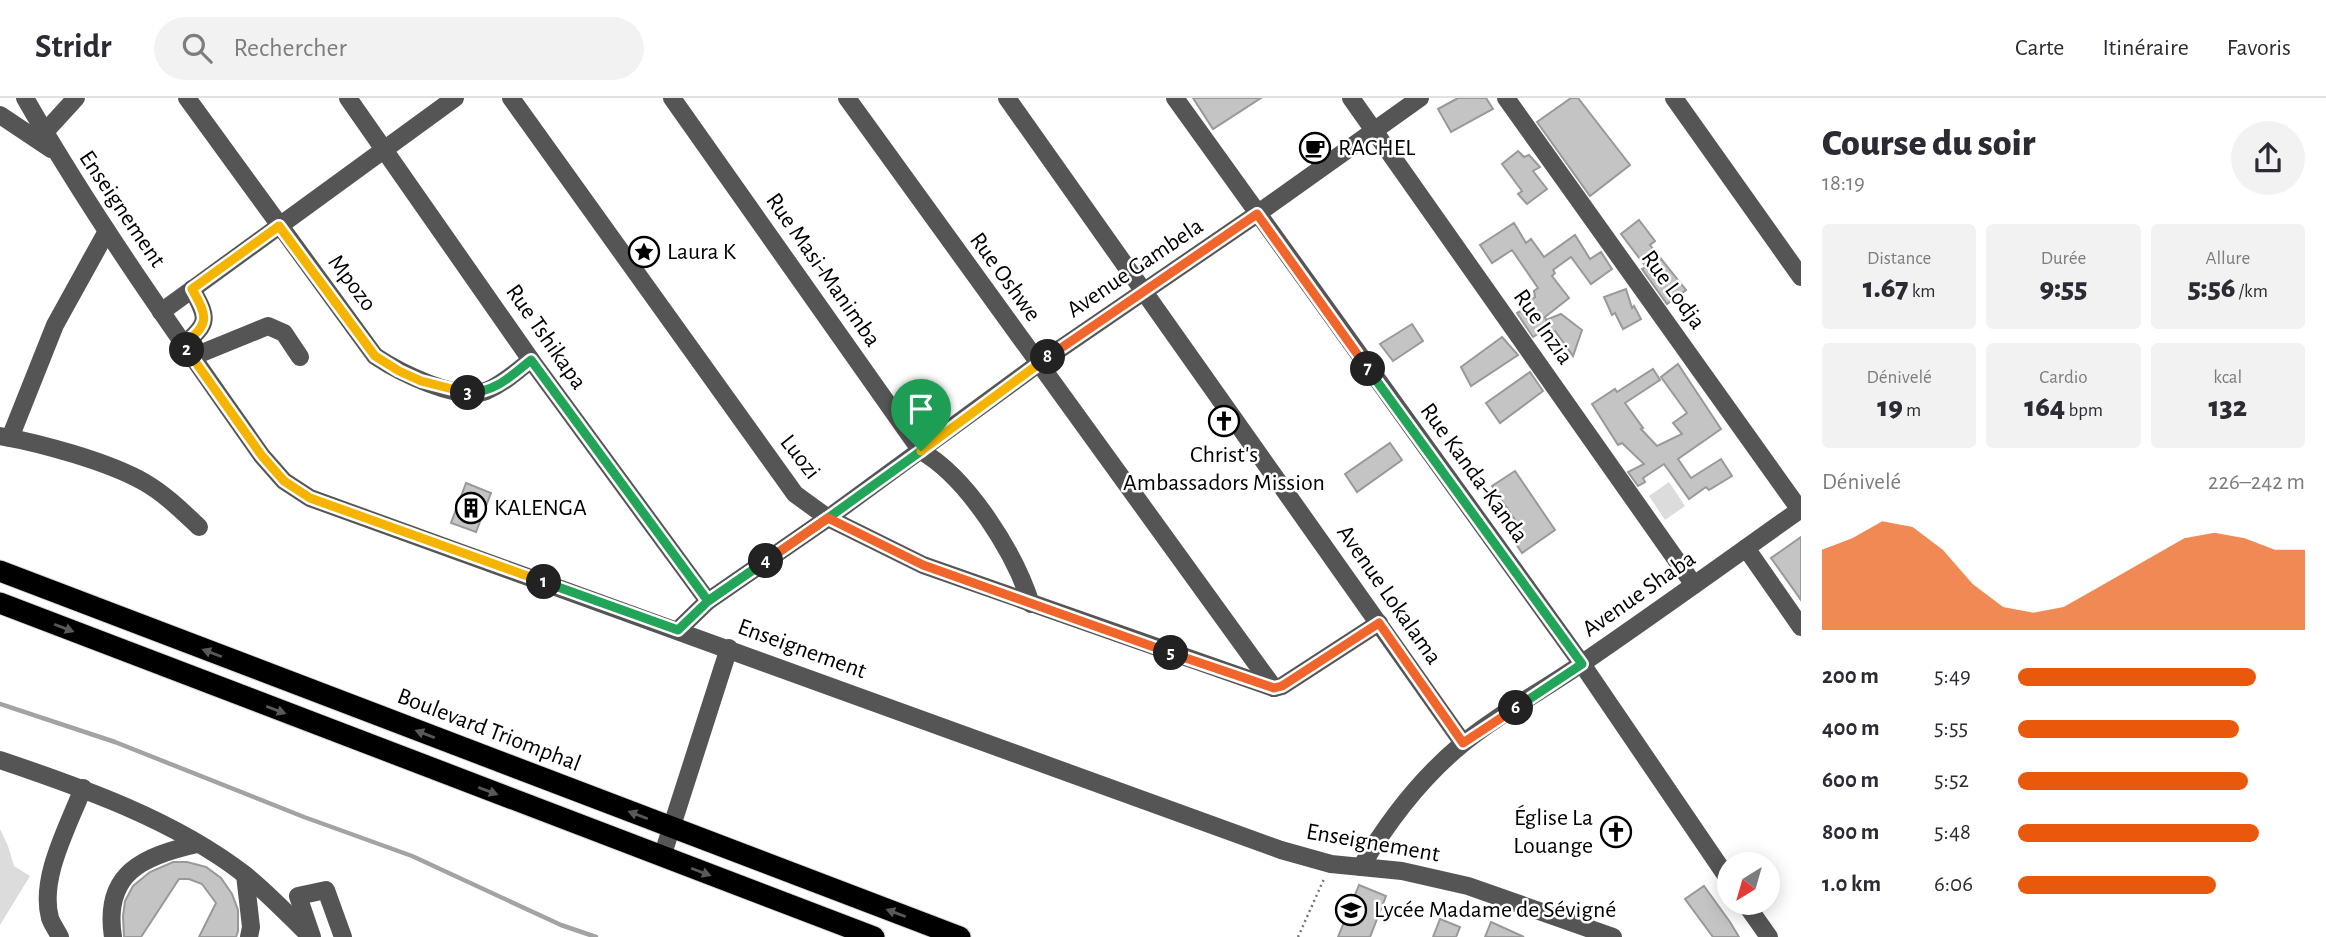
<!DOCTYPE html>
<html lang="fr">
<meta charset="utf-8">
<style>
body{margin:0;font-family:"Alegreya Sans",sans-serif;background:#f2f2f3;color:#2b2b33;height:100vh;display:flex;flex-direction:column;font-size:26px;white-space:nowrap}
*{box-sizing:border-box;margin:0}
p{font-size:23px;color:#7c7c81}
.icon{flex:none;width:38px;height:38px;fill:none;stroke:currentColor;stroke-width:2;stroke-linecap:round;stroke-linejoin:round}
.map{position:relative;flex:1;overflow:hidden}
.drawer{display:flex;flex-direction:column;background:#fff;width:525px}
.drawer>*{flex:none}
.needle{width:46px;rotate:217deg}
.fabs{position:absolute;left:1717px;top:754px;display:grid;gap:14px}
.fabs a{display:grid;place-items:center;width:63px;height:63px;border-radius:50%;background:#fff;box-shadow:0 4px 18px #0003;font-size:35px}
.pin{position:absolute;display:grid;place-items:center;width:60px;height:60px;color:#fff;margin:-72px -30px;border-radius:50% 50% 50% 0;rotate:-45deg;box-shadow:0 0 7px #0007}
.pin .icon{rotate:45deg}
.km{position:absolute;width:35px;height:35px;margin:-18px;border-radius:50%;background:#222;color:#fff;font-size:19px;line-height:35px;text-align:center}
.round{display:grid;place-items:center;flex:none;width:74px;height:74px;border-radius:37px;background:#f2f2f3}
.headline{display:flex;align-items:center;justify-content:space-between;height:119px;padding:0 21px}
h1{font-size:38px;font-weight:800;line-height:52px}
.stats{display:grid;grid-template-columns:repeat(3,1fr);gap:10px;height:119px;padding:7px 21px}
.stats div{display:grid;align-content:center;border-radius:7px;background:#f2f2f3;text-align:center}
.stats b{font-size:30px;font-weight:800}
.stats small{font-size:19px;font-weight:400}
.stats p{font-size:19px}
.chart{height:196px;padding:14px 21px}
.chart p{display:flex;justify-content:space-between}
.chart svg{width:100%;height:126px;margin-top:7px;fill:#ea580c;opacity:.7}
ul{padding:0 21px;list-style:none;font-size:23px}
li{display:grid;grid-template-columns:112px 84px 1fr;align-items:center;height:52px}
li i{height:18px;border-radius:9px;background:#ea580c}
header{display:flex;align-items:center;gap:42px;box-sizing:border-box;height:98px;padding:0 35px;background:#fff;border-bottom:2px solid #e1e1e2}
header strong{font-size:33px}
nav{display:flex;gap:38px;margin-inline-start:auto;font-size:24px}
.search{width:490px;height:63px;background:#f2f2f3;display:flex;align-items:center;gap:18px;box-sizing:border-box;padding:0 24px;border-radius:38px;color:#7c7c81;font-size:26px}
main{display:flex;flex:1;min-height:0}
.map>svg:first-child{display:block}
.green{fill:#dcdcdc}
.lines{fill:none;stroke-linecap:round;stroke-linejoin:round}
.stream{stroke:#a3a3a3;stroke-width:4.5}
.building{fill:#c4c4c4;stroke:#999;stroke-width:2}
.highway-casing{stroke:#dbdbdb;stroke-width:23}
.path{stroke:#777;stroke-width:2.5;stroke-dasharray:2 3.5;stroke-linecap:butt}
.minor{stroke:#555;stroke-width:18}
.highway{stroke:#000;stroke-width:21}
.oneway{fill:#595959}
.split-1-casing{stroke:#fff;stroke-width:14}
.split-2-casing{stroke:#fff;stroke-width:14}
.split-3-casing{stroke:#fff;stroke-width:14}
.split-4-casing{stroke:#fff;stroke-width:14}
.split-5-casing{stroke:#fff;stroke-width:14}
.split-6-casing{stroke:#fff;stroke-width:14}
.split-7-casing{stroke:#fff;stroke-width:14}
.split-8-casing{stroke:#fff;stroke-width:14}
.split-9-casing{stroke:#fff;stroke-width:14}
.split-1{stroke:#22a559;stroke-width:9}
.split-2{stroke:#f5b400;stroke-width:9}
.split-3{stroke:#f5b400;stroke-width:9}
.split-4{stroke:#22a559;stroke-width:9}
.split-5{stroke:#f0652b;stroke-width:9}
.split-6{stroke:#f0652b;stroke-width:9}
.split-7{stroke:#22a559;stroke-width:9}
.split-8{stroke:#f0652b;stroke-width:9}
.split-9{stroke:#f5b400;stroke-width:9}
.labels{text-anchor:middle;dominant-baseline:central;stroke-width:5;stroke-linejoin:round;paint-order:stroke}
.poi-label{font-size:24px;fill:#000;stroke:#fff;text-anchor:start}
.street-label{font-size:24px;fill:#000;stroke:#fff}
</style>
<header>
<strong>Stridr</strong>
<div class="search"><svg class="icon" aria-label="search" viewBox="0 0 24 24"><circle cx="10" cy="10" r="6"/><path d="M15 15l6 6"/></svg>Rechercher</div>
<nav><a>Carte</a><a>Itinéraire</a><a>Favoris</a></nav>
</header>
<main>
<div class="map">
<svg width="1801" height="839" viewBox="0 0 1801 839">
<rect width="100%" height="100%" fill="#fff"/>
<g class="green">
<polygon points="1669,384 1685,408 1665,422 1649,398"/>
<polygon points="0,731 8,748 14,768 30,778 0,827"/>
</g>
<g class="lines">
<polyline class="stream" points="0,606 115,644 304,719 412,758 561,827 596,839"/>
</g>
<g class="building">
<polygon points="1193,0 1261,0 1213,31"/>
<polygon points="1458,0 1486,0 1493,11 1451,34 1438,11"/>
<polygon points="1571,0 1578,0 1630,67 1590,98 1537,24"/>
<polygon points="1518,53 1524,59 1529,57 1540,69 1533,73 1547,91 1527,106 1518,96 1522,93 1502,66"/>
<polygon points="1639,122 1655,143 1650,147 1686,192 1667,206 1642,171 1646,169 1621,136"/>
<polygon points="1514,125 1526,145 1531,141 1544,159 1575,137 1590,161 1601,154 1612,171 1591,186 1571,159 1553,172 1555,175 1552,178 1569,200 1545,219 1546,222 1561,216 1582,232 1573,258 1555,233 1543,240 1543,233 1533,239 1517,215 1523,212 1525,205 1535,199 1534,193 1538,190 1512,152 1492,165 1480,147"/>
<polygon points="1626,191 1632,210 1634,208 1641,221 1623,231 1615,215 1612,217 1604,199"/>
<polygon points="1412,226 1423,243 1393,263 1380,246"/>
<polygon points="1502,239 1518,257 1471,288 1461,269"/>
<polygon points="1678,266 1721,331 1678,361 1691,380 1721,361 1732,378 1709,392 1706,389 1689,401 1664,366 1643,380 1645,384 1638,388 1628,374 1644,366 1622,345 1618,347 1592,306 1615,291 1617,294 1653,271 1660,282 1625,305 1643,330 1641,331 1657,348 1682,336 1673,325 1687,315 1661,279"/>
<polygon points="1530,274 1543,293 1500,325 1486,305"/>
<polygon points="1390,345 1402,362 1357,394 1345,376"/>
<polygon points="1515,373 1555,432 1522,455 1505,429 1515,422 1492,388"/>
<polygon points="466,385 491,395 476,434 451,425"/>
<polygon points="1801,439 1801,502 1771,460"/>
<polygon points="173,764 187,764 206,769 221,780 232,796 238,812 238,833 236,839 199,839 216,805 202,786 189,781 179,781 141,839 124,839 123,818 125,803 133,788 150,774"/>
<polygon points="1359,787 1386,798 1370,839 1338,839"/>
<polygon points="1704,788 1730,824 1739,839 1713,839 1685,801"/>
<polygon points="1440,821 1460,829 1456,839 1433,839"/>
<polygon points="1491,824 1524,839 1485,839"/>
</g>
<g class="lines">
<g class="highway-casing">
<g id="highway">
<polyline points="0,473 960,839"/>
<polyline points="0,505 874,839"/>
</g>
</g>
<polyline class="path" points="1298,839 1324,781"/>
<g class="minor">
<path d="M25,0c71,124 155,241 237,358l22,25 26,17 971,352 50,14 71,7 66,15 145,51"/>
<path d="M187,0l188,258c24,16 83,46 111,35 17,-7 31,-20 45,-31"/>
<polyline points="348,0 531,262 708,503"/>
<polyline points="511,0 795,396 828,420 923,467 1274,590"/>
<path d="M672,0l249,353c47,27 94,102 110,153"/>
<polyline points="847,0 1274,590"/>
<polyline points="1007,0 1463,645"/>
<polyline points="1175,0 1582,566 1729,782"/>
<polyline points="1351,0 1694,487"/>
<polyline points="1506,0 1800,412"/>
<polyline points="1674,0 1801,179"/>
<polyline points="0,17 51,51"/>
<polyline points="44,35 76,0"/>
<polyline points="161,214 455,0"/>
<path d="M183,247c27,-22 25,-27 9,-56"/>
<polyline points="192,259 268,228 284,235 300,259"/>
<path d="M0,338c41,7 109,26 144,46 21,12 38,29 55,45"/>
<polyline points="10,340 55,227 107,133"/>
<polyline points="1746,450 1801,529"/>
<polyline points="678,532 708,503 828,420 1038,266 1257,116 1420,0"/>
<polyline points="1274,590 1282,588 1379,525"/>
<path d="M0,662c83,28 174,60 244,114 24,19 45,42 67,63"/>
<polyline points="662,759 729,550"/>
<path d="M1361,769c27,-46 58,-87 100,-122 37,-31 83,-55 123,-83 73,-50 145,-102 217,-153"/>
<polyline points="245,777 251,829 249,839"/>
<polyline points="1745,805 1769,839"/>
<path d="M60,839c-3,-6 -8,-13 -10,-19 -11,-40 19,-93 33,-130"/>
<path d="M113,839c-10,-64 30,-81 84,-93"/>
<polyline points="312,839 298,798 326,792 343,839"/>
</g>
<use href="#highway" class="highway"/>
</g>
<defs><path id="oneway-solid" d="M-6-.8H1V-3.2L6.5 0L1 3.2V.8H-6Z" transform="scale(1.75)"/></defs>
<g class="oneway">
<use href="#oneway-solid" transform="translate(64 530) rotate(21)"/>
<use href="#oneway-solid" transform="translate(212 555) rotate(-159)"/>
<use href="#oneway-solid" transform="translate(276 612) rotate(21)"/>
<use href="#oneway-solid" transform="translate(425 636) rotate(-159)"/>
<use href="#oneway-solid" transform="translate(488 693) rotate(21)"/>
<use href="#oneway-solid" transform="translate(638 717) rotate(-159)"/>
<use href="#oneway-solid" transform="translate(701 774) rotate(21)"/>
<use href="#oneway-solid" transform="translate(896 815) rotate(-159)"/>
</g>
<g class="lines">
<g class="split-1-casing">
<polyline id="split-1" points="544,484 678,532 708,503 828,420 921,353"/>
</g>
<g class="split-2-casing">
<polyline id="split-2" points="187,252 262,358 284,383 310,400 544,484"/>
</g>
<g class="split-3-casing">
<path id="split-3" d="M187,252l-4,-5c27,-22 25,-27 9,-56l87,-63 96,130 24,15 22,10 47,12"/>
</g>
<g class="split-4-casing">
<path id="split-4" d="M468,295c27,-1 42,-16 63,-33l177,241 58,-40"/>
</g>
<g class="split-5-casing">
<polyline id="split-5" points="766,463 828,420 923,467 1171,555"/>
</g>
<g class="split-6-casing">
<polyline id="split-6" points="1171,555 1274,590 1282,588 1379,525 1463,645 1516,610"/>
</g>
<g class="split-7-casing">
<polyline id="split-7" points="1368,271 1582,566 1516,610"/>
</g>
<g class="split-8-casing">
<polyline id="split-8" points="1048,259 1257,116 1368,271"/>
</g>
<g class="split-9-casing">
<polyline id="split-9" points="921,353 1048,259"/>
</g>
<use href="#split-1" class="split-1"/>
<use href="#split-2" class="split-2"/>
<use href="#split-3" class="split-3"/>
<use href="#split-4" class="split-4"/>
<use href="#split-5" class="split-5"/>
<use href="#split-6" class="split-6"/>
<use href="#split-7" class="split-7"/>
<use href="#split-8" class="split-8"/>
<use href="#split-9" class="split-9"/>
</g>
<defs>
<g id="cafe-ring" transform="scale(1.575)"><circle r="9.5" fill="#fff" stroke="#000" stroke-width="1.5"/><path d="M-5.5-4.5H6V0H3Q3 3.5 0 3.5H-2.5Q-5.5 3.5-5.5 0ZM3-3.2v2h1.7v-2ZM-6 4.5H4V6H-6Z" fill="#000"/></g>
<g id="sight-ring" transform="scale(1.575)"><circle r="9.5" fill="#fff" stroke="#000" stroke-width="1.5"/><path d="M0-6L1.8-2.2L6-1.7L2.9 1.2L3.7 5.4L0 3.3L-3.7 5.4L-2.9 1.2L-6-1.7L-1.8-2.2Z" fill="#000"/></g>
<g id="church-ring" transform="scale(1.575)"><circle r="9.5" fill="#fff" stroke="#000" stroke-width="1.5"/><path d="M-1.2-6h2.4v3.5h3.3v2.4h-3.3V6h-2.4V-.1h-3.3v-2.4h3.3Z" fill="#000"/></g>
<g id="building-ring" transform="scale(1.575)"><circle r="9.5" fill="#fff" stroke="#000" stroke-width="1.5"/><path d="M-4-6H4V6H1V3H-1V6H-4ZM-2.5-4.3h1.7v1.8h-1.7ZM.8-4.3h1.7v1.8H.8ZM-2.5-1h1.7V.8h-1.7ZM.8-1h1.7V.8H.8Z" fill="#000"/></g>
<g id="school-ring" transform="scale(1.575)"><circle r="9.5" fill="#fff" stroke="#000" stroke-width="1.5"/><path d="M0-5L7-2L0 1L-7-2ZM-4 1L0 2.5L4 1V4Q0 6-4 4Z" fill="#000"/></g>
</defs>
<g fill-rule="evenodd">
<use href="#cafe-ring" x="1315" y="50"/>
<use href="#sight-ring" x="644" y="154"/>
<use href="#church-ring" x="1224" y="323"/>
<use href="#building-ring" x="471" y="410"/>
<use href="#church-ring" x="1616" y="734"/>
<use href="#school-ring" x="1351" y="812"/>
</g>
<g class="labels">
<g class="poi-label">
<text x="1338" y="50">RACHEL</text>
<text x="667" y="154">Laura K</text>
<text x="1224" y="357" text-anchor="middle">Christ's<tspan x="1224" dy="28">Ambassadors Mission</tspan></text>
<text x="494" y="410">KALENGA</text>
<text x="1593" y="720" text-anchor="end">Église La<tspan x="1593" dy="28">Louange</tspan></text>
<text x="1374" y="812">Lycée Madame de Sévigné</text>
</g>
<g class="street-label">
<text transform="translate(122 111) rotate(56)">Enseignement</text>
<text transform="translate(1135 170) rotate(-34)">Avenue Gambela</text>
<text transform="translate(823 172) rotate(55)">Rue Masi-Manimba</text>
<text transform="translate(1005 179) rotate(54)">Rue Oshwe</text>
<text transform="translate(352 185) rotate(53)">Mpozo</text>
<text transform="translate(1673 192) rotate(54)">Rue Lodja</text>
<text transform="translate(1543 229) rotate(55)">Rue Inzia</text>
<text transform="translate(546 239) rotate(55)">Rue Tshikapa</text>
<text transform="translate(800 359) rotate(52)">Luozi</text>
<text transform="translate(1474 375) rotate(54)">Rue Kanda-Kanda</text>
<text transform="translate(1639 496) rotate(-35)">Avenue Shaba</text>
<text transform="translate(1389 497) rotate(55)">Avenue Lokalama</text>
<text transform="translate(802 551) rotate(20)">Enseignement</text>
<text transform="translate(489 632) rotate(21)">Boulevard Triomphal</text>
<text transform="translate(1373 745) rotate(10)">Enseignement</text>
</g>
</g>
</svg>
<div class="fabs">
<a><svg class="needle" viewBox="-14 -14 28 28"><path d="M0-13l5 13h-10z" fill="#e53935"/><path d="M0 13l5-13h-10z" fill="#7c7c81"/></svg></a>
</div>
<div class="pin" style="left:921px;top:353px;background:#1e9e55"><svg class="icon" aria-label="arrive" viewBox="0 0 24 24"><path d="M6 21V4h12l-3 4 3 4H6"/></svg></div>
<b class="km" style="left:544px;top:484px">1</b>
<b class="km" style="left:187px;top:252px">2</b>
<b class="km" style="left:468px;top:295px">3</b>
<b class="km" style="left:766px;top:463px">4</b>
<b class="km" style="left:1171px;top:555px">5</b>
<b class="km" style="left:1516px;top:610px">6</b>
<b class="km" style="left:1368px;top:271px">7</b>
<b class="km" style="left:1048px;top:259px">8</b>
</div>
<section class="drawer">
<div class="headline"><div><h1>Course du soir</h1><p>18:19</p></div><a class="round"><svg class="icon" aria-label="share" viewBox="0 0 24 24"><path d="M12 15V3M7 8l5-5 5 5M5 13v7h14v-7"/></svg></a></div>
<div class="stats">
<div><p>Distance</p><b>1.67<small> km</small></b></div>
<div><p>Durée</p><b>9:55</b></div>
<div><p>Allure</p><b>5:56<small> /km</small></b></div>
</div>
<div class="stats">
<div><p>Dénivelé</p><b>19<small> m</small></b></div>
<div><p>Cardio</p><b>164<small> bpm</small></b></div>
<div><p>kcal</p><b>132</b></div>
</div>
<div class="chart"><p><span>Dénivelé</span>226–242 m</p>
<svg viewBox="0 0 160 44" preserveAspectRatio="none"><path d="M0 44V16L10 12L20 6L30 8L40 16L50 28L60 36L70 38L80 36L90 30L100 24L110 18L120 12L130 10L140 12L150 16L160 16V44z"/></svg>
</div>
<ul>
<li><b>200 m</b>5:49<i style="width:83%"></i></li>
<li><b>400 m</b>5:55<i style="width:77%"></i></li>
<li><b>600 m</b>5:52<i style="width:80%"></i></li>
<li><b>800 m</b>5:48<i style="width:84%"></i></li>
<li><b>1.0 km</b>6:06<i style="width:69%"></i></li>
</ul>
</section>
</main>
